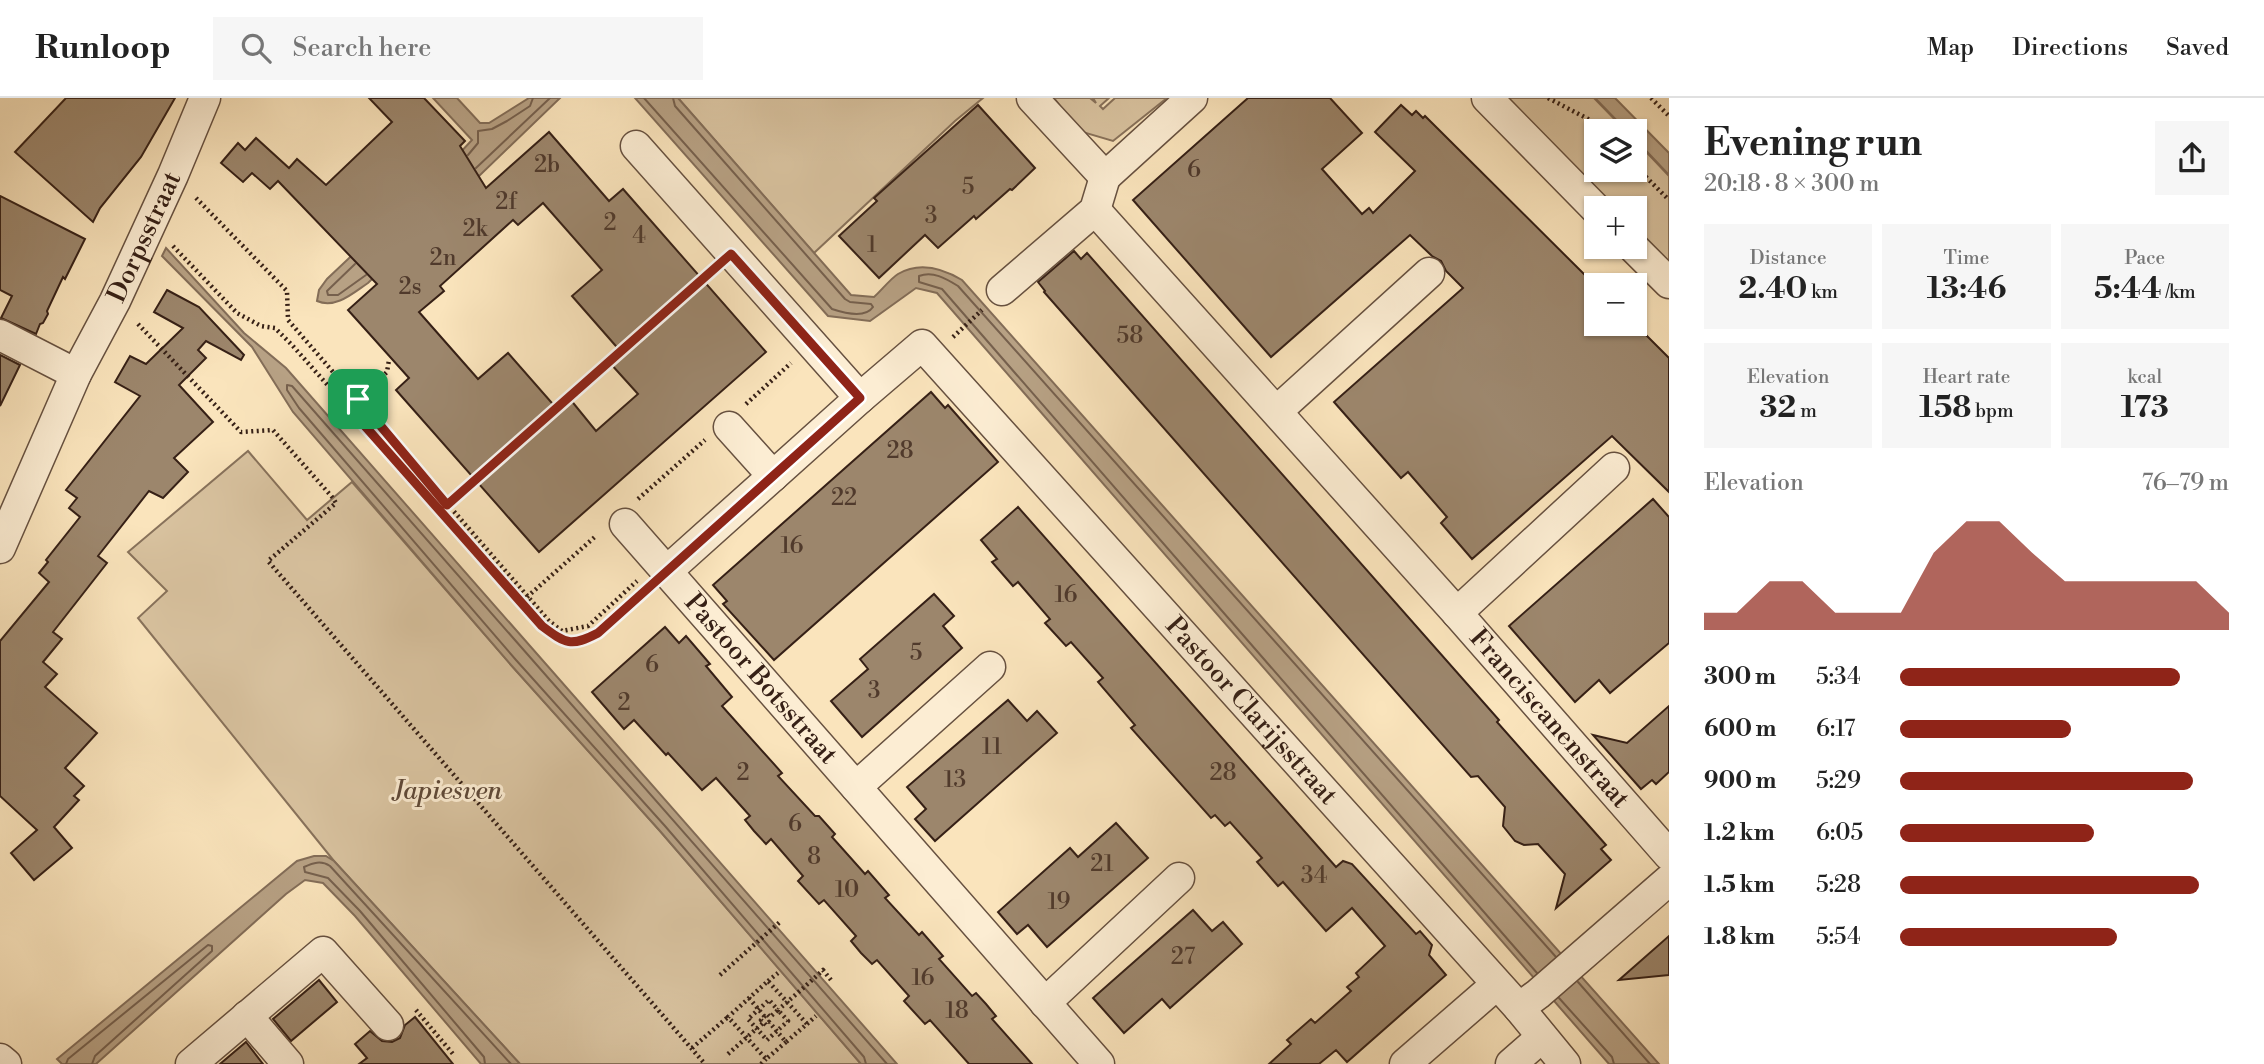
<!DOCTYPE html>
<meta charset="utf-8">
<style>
body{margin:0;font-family:"Libre Bodoni",serif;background:#f6f6f6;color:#222;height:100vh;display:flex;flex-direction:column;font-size:26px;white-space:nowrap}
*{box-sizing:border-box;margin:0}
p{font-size:23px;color:#767676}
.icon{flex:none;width:38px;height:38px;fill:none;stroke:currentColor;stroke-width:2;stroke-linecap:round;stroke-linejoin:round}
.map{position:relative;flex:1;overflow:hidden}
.side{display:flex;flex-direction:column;background:#fff;width:595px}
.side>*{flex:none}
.buttons{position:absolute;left:1584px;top:21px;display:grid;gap:14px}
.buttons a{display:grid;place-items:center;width:63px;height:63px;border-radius:0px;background:#fff;box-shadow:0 2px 5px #0004;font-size:35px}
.pin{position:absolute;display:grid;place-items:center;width:60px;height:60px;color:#fff;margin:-30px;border-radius:14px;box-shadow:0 4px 10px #0006}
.round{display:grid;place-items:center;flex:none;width:74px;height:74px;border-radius:0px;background:#f6f6f6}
.summary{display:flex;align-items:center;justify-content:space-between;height:119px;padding:0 35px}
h1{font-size:38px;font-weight:700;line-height:52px}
.stats{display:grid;grid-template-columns:repeat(3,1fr);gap:10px;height:119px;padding:7px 35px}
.stats div{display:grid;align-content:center;border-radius:0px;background:#f6f6f6;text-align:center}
.stats b{font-size:30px;font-weight:700}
.stats small{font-size:19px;font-weight:400}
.stats p{font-size:19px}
.chart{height:196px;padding:14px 35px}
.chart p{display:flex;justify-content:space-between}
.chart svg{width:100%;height:126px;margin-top:7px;fill:#8f2418;opacity:.7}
ul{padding:0 35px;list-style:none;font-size:23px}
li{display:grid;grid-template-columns:112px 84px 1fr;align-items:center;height:52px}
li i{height:18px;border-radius:9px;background:#8f2418}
header{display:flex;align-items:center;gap:42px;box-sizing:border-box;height:98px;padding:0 35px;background:#fff;border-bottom:2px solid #e0e0e0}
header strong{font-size:33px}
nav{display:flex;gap:38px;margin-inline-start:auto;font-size:24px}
.search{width:490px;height:63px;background:#f6f6f6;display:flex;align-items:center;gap:18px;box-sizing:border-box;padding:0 24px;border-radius:0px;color:#767676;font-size:26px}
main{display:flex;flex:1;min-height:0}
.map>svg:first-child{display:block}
.green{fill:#d9c3a0;stroke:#88725b;stroke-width:2}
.water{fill:#b7a184;stroke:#836d58;stroke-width:2}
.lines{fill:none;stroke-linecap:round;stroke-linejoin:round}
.shore{stroke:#76604d;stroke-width:2}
.building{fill:#9c866c;stroke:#362016;stroke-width:2;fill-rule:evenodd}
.minor-casing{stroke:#675140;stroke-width:33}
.path{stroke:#362016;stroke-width:4.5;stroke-dasharray:2 3.5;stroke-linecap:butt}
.minor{stroke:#fcedd3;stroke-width:30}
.route-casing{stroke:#fff;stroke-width:14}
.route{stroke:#8f2418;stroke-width:9}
.labels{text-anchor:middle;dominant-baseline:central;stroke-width:6;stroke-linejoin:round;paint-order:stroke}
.number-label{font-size:23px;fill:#503a2c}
.street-label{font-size:26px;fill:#362016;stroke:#fcedd3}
.park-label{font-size:26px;font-style:italic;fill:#5f4938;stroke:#fcedd3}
</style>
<header>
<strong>Runloop</strong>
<div class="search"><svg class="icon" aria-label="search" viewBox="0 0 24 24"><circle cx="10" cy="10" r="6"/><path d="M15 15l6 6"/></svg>Search here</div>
<nav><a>Map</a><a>Directions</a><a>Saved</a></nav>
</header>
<main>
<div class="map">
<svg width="1669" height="966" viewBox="0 0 1669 966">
<rect width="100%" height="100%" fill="#fae4bc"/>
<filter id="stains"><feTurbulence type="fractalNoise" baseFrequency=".00286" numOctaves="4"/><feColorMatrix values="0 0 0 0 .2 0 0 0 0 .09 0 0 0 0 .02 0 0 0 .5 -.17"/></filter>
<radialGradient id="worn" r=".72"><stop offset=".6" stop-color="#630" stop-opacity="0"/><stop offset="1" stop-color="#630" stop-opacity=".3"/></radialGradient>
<g class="green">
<polygon points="678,0 983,0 955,23 814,155"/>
<polygon points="1054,0 1090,0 1096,5 1093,0 1109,0 1100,8 1103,11 1115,0 1167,0 1113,43 1079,33"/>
<polygon points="1502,0 1594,0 1626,33 1596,33 1596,72 1634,72 1635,42 1669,78 1669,166 1635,132 1634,110 1613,110"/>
<polygon points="248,353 307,422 352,384 511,567 660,733 861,966 520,966 334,763 138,520 167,493 128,454"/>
</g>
<g class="water">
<path d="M433,0h24l23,25h9l40,-25h31l-192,185c-15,10 -32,26 -51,18l2,-11 8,-11 130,-123 15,-16z"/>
<path d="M635,0h43l173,197 23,2c7,-6 16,-18 24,-23 22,-13 44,-6 64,6l697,784h-50l-672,-771 -21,-5 -46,33 -42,-5z"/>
<polygon points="1595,0 1615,0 1669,55 1669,77 1635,41 1634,33 1627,33"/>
<polygon points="166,150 244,235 286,270 897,966 861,966 660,733 511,567 293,314 252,249 162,158"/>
<polygon points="314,758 326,758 334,763 520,966 481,966 355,818 323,785 305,782 286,796 96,966 62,966 57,961 297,763"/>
</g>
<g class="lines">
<g class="shore">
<path d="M644,0l188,211c12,4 33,10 41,-2l-2,-3 -21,-2 -5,-3 -170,-193 -2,-8"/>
<polyline points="468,57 478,45 478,33 492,31 507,23 530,8 533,0"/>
<polyline points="476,70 550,0"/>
<polyline points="355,166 327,193 328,197 338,197 366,177"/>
<path d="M1537,875l-595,-684 -23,-7v-6c14,-5 26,2 39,10l598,671"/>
<polyline points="1578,884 1650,966"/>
<polyline points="1559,900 1612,959 1614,966"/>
<polyline points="66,966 68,961 208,847 212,848 212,853 95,958 92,966"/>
<path d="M485,966l-1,-7 -124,-146 -32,-33 -23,-6 -1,-5c9,-4 17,-7 26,-1l181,198"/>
<polyline points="866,966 864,959 665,728 516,562 299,310 287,292 287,287 292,288 887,966"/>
</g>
</g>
<g class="building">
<polygon points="66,0 175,0 141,59 100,110 93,124 15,54"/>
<path d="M369,0h55l41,43 -5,5 26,42 63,-56 60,69 14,-12 143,163 -227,200 -143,-162 13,-12 -61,-68 29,-26 -99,-103 -8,8 -18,-16 -9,9 -22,-19 17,-20 7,7 11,-12 33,30 8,-9 29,26 66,-63zM543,105l59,67 -30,26 50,57 -12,10 28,31 -42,37 -26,-32 -12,11 -50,-57 -30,26 -59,-67 25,-21 -4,-5 73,-66 5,5z"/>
<polygon points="1248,0 1330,0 1362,35 1322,71 1362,116 1369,110 1373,115 1415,73 1375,34 1401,7 1412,17 1416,13 1423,20 1425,18 1596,188 1596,226 1634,225 1669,260 1669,394 1612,338 1472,461 1441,425 1447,419 1408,374 1401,380 1334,304 1463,190 1446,173 1441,163 1432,158 1410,137 1271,259 1133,102"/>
<polygon points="978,7 1035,70 1012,92 1010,91 976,121 974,118 938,150 925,137 879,180 839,138 877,103 874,100"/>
<polygon points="0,98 85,141 65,181 63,179 47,213 48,216 43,225 40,226 36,236 1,220 12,198 0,192"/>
<polygon points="1074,153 1081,161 1087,155 1499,622 1497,624 1606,747 1601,751 1611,762 1556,810 1565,776 1538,746 1524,747 1515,743 1503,728 1505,709 1478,678 1471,679 1044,194 1045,193 1038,184"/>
<polygon points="167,192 199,209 244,257 241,262 206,243 198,252 206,260 179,287 213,324 174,360 188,374 163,400 149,393 98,458 107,465 53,534 62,541 43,564 57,576 45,589 97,635 65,670 84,688 74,698 79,702 54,729 72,750 34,782 11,755 37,732 0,698 0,543 49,484 39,475 48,464 46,462 80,419 69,410 77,400 66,392 140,298 115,284 130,258 146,266 183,230 154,214"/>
<polygon points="0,257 20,267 0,308"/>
<polygon points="931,294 945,310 948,307 998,364 774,562 723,506 727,503 713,487"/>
<polygon points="1653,401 1669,419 1669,545 1610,595 1599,582 1575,604 1509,528"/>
<polygon points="1018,409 1336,769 1343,763 1352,766 1416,836 1420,833 1432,847 1429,857 1446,877 1347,964 1336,952 1319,966 1269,966 1291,946 1287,942 1311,921 1315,925 1351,893 1347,889 1359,879 1356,875 1385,848 1352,810 1326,833 1283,784 1278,788 1257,764 1262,760 1230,724 1225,728 1215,717 1211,720 1131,630 1135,627 1098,584 1103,580 1071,544 1066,548 1045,525 1050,521 1018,484 1013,488 992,464 997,461 981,442"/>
<polygon points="934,496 954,518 943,528 962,550 862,639 831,603 868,571 860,561"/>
<polygon points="665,529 679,545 686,538 710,566 706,568 732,599 722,608 782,675 778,678 815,718 819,718 835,736 832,739 865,776 868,773 889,797 885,800 919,837 922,834 943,858 939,861 972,898 976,895 986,906 996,918 992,921 1032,966 969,966 930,922 925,926 904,903 909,898 877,862 872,866 861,855 851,843 856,838 824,802 819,806 798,783 803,778 771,741 766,746 754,733 745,722 750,718 716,680 702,692 668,655 666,657 634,622 624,631 592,594"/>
<polygon points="1008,602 1027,623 1037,613 1057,635 935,743 915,721 926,711 907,689"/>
<polygon points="1669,608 1669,674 1656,686 1652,682 1641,691 1593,637 1627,645"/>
<polygon points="1116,725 1148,760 1047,849 1028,827 1017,836 998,814 1070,750 1078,759"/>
<polygon points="1193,812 1212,833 1223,824 1242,846 1170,910 1162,901 1124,935 1093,900"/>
<polygon points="1669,838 1669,877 1619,882"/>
<polygon points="319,882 337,904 291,943 273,921"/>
<polygon points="415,919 453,966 359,966 367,960 355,946 370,933 382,943 392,944 400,940 405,927"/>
<polygon points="246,944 263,966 220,966"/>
</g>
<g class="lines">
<g class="minor-casing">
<g id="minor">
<polyline points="1032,0 1105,79"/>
<polyline points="1487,0 1596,111"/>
<polyline points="636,48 860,300"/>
<polyline points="1105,79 1192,0"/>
<path id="s1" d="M1095,112l362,403 212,242"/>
<polyline points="1633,149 1669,185"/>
<polyline points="1002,192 1095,112 1105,79"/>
<polyline points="0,237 76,276"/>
<polyline points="1277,313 1429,175"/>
<polyline points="729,329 773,378"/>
<path id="s2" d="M625,426l474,540"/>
<path id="s3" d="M0,450l76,-174 39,-73 58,-126 32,-77"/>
<path id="s4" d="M667,473l193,-173 62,-53 597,663 46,56"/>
<polyline points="1457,515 1614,370"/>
<polyline points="856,689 990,569"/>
<polyline points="1045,905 1179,780"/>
<polyline points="1519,910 1538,896 1669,782"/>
<polyline points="247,918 288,966"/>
<polyline points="0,961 6,966"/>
<polyline points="191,966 323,854 388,927"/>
<polyline points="1405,966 1496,887"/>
<polyline points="1511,966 1542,939"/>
</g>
</g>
<g class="path">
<polyline points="1548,0 1590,22 1601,33"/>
<polyline points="1651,0 1669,18"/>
<polyline points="1634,67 1669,102"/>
<polyline points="196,100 287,193 288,222 549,523 562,533 588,528 637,483"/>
<path d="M173,148l64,67 24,13 14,2 17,17 250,281c6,4 12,10 18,13 29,15 65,-30 85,-48"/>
<polyline points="138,226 241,334 273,332 333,400 336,405 268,463 705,966"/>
<polyline points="953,239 982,212"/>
<polyline points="746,306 791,265"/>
<polyline points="349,310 387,274 389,262"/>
<polyline points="638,401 705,342"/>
<polyline points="441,413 710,175"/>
<polyline points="527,499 597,437"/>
<polyline points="720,877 781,823"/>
<polyline points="768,883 778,875"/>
<polyline points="749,900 765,919"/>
<polyline points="416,912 453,956"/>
<polyline points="807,926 816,918"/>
<path d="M786,944l-20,17 -38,-42 40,-36 39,43 -21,18 -17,-20 -3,3 -5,-5 6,-6 3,3 8,-7 10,11 -21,19 -19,-21 21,-19 9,10c15,-13 30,-26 45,-40l8,10"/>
<polyline points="692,950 728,919"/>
<polyline points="728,956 763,925"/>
<polyline points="761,966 766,961"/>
</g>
<use href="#minor" class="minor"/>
</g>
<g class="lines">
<g class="route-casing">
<path id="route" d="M731,156l129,144 -262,235c-27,14 -32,11 -56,-7l-193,-218 9,-9 89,106z"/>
</g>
<use href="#route" class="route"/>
</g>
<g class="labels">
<g class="number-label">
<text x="547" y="67">2b</text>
<text x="1194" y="72">6</text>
<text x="968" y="89">5</text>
<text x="506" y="104">2f</text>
<text x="931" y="118">3</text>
<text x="610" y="125">2</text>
<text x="475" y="131">2k</text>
<text x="639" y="138">4</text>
<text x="872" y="147">1</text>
<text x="443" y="160">2n</text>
<text x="410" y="189">2s</text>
<text x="1130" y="238">58</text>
<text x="900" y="353">28</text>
<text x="844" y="400">22</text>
<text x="792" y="448">16</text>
<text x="1066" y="497">16</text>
<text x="916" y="555">5</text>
<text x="652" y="567">6</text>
<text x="874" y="593">3</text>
<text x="624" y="605">2</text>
<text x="992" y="649">11</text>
<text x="743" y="675">2</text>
<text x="1223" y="675">28</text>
<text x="955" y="682">13</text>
<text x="795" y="726">6</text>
<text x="814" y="759">8</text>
<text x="1102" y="766">21</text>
<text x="1314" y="778">34</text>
<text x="847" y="792">10</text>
<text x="1059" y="804">19</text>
<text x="1183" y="859">27</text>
<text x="923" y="880">16</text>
<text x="957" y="913">18</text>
</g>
<g class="street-label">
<text stroke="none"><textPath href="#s3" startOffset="343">Dorpsstraat</textPath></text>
<text stroke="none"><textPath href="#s2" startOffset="206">Pastoor Botsstraat</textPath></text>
<text stroke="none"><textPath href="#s4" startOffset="833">Pastoor Clarijsstraat</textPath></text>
<text stroke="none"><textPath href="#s1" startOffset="682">Franciscanenstraat</textPath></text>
</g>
<g class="park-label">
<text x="448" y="693">Japiesven</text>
</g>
</g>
<rect width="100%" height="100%" filter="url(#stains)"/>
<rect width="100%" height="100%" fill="url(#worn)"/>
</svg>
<div class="buttons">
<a><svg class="icon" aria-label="layers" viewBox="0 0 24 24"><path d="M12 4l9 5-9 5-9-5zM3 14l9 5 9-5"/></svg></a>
<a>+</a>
<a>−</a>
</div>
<div class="pin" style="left:358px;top:301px;background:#1e9e55"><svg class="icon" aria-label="arrive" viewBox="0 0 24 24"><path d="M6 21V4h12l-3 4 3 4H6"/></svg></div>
</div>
<section class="side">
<div class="summary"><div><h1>Evening run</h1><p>20:18 · 8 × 300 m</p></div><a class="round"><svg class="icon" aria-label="share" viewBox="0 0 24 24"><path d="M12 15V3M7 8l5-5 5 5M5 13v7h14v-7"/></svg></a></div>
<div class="stats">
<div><p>Distance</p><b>2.40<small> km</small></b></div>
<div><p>Time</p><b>13:46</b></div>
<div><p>Pace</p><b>5:44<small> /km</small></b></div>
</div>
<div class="stats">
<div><p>Elevation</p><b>32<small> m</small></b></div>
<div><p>Heart rate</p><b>158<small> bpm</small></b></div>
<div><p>kcal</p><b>173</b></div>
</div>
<div class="chart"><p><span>Elevation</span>76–79 m</p>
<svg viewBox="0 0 160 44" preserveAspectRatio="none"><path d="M0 44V38L10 38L20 27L30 27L40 38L50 38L60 38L70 17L80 6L90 6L100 17L110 27L120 27L130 27L140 27L150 27L160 38V44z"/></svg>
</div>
<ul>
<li><b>300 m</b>5:34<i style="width:85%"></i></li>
<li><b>600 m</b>6:17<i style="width:52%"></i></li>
<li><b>900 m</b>5:29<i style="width:89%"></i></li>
<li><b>1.2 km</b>6:05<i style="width:59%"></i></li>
<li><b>1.5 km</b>5:28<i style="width:91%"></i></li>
<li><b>1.8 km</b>5:54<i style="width:66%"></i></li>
</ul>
</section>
</main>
